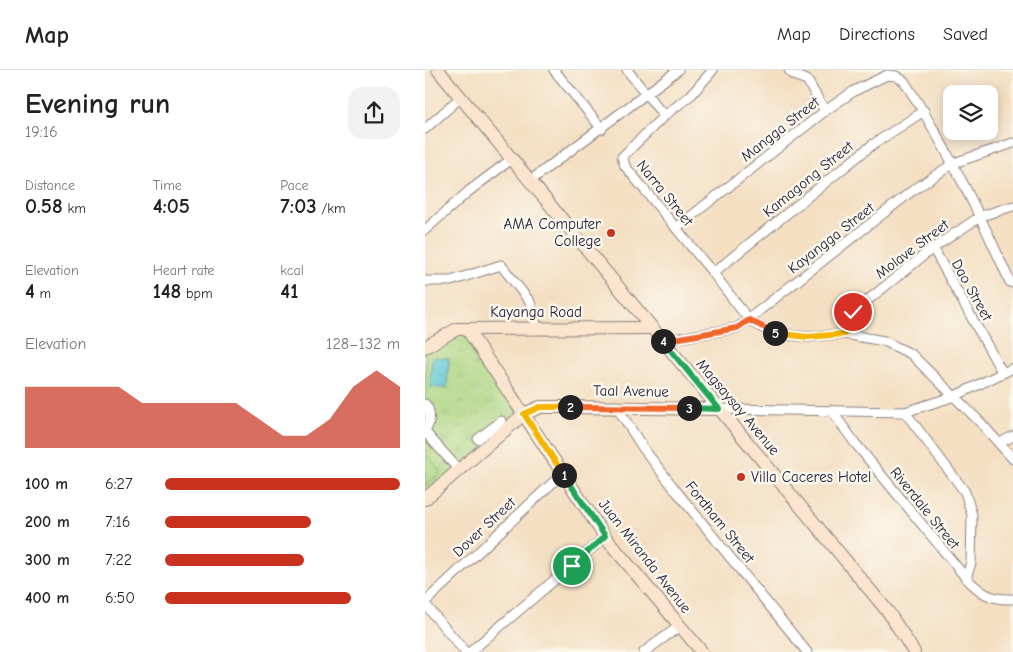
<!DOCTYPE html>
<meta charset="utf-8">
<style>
body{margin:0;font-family:"Comic Neue",sans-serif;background:#f2f2f2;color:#222;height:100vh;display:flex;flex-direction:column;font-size:19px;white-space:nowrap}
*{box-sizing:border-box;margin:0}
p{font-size:16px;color:#767676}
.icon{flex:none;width:28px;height:28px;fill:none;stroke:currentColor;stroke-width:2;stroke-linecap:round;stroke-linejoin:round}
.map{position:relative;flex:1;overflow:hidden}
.sheet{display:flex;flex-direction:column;background:#fff;width:425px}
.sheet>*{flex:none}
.controls{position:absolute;left:518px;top:15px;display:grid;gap:10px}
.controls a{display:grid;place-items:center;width:55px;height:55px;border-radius:10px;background:#fff;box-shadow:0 2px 12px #0003;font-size:25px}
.pin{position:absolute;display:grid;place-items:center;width:42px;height:42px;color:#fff;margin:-21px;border:2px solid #fff;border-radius:50%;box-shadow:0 1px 5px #0007}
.km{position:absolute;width:25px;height:25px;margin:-12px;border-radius:50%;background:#222;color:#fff;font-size:14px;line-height:25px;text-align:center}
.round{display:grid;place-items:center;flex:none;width:52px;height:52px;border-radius:15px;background:#f2f2f2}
.headline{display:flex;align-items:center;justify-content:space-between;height:85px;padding:0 25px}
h1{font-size:28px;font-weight:600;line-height:38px}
.metrics{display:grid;grid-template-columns:repeat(3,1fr);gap:8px;height:85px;padding:5px 25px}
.metrics div{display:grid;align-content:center}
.metrics b{font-size:21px;font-weight:600}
.metrics small{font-size:14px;font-weight:400}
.metrics p{font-size:14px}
.chart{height:140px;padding:10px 25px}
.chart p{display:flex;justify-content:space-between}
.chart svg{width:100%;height:90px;margin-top:5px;fill:#c8321e;opacity:.7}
ul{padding:0 25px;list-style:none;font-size:16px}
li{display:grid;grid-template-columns:80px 60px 1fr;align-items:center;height:38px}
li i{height:12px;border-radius:6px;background:#c8321e}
header{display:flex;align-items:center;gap:30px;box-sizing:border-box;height:70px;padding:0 25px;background:#fff;border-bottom:1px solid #e0e0e0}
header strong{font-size:24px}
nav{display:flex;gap:28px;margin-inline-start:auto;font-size:18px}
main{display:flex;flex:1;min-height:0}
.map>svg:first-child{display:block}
.park{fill:url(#park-tufts);stroke:#667b5d}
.pitch{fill:#aad47f;stroke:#667b5d}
.water{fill:#5bc7d3;stroke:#3e7487}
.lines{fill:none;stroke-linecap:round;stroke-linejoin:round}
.street-casing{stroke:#8b807e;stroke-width:11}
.secondary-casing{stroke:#8b807e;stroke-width:14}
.street{stroke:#fff;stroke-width:9}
.secondary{stroke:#fce5cf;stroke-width:12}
.split-1-casing{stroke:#fff;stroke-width:10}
.split-2-casing{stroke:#fff;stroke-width:10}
.split-3-casing{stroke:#fff;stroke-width:10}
.split-4-casing{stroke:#fff;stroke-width:10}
.split-5-casing{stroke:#fff;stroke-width:10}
.split-6-casing{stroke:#fff;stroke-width:10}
.split-1{stroke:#22a559;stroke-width:6}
.split-2{stroke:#f5b400;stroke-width:6}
.split-3{stroke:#f0652b;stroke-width:6}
.split-4{stroke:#22a559;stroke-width:6}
.split-5{stroke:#f0652b;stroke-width:6}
.split-6{stroke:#f5b400;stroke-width:6}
.poi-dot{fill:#c8321e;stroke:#fbf7ec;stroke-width:2}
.labels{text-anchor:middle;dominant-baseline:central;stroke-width:5;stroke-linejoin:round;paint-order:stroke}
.street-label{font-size:15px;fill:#22223b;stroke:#fbf7ec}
.poi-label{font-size:15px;fill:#22223b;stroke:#fbf7ec;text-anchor:end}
</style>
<header>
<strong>Map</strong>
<nav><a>Map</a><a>Directions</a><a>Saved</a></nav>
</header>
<main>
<section class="sheet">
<div class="headline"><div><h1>Evening run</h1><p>19:16</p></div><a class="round"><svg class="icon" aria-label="share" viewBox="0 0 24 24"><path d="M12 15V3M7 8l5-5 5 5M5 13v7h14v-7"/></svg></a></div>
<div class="metrics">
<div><p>Distance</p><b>0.58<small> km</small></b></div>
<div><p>Time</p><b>4:05</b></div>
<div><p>Pace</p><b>7:03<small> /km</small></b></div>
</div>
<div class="metrics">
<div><p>Elevation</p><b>4<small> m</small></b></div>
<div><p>Heart rate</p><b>148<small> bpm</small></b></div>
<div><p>kcal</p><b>41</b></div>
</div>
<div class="chart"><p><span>Elevation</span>128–132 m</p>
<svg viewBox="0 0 160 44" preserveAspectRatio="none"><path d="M0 44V14L10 14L20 14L30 14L40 14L50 22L60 22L70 22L80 22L90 22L100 30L110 38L120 38L130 30L140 14L150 6L160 14V44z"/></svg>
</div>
<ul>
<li><b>100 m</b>6:27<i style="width:100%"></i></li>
<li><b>200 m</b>7:16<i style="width:62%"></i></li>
<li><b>300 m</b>7:22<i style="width:59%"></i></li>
<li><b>400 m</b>6:50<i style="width:79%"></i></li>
</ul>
</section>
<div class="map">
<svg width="588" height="582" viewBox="0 0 588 582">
<defs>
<pattern id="park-tufts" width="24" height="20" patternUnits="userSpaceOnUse" patternTransform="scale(1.25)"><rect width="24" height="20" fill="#aad47f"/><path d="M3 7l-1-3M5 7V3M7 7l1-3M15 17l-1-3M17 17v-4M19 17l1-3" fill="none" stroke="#92b66f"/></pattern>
</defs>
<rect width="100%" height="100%" fill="#fbf7ec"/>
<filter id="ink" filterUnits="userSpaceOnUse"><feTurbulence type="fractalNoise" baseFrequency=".02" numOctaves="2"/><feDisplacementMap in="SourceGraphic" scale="10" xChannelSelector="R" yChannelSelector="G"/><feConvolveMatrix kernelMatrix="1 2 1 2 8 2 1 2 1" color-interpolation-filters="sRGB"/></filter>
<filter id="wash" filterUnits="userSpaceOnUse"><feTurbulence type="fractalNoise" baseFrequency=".0096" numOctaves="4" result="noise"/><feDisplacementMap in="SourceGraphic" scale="20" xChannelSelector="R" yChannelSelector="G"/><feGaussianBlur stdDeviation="1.12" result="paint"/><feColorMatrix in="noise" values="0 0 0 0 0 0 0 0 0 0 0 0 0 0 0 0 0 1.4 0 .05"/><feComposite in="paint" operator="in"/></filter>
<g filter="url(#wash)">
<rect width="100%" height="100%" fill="#f4dfc2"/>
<polygon class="park" points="42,259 99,344 0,429 0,277"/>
<polygon class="pitch" points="0,383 16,402 0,416"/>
<polygon class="water" points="7,287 24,288 22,318 5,317"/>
</g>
<g filter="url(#ink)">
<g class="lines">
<g class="street-casing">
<g id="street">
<polyline points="129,0 177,59"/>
<polyline points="202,0 239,46"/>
<polyline points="288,0 266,25 239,46 197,87 200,96 288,203 324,250 347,263 382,267 419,264 459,271 486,284 555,352 588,389"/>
<polyline points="364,0 368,5 382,10 400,41"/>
<polyline points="0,59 36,27"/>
<polyline points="106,110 253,0"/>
<path d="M251,158l149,-117 29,-20 33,-16 9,1 8,5c42,64 75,131 106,201l3,1"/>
<polyline points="0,160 44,121 88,88"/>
<polyline points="508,178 577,302"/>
<polyline points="288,203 447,75 499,41"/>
<polyline points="0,211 26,211 76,195 105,232 112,258"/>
<polyline points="419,264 428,242 508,178 556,146 588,136"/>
<polyline points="237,271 312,258 487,121 529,93 588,73"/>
<path d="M0,334c7,8 5,19 0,28"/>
<polyline points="191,336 218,378 252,422 382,582"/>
<polyline points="294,339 480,342 530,326 588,298"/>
<path d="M406,340l24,33 111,135c15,15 24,22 47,21"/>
<polyline points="480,342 540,422 547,445 546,493 541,508"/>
<polyline points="0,362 34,400"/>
<polyline points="53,369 76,351"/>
<polyline points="575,373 588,366"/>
<polyline points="0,532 138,403"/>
<polyline points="0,534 40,582"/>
<polyline points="45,582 180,467"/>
<polyline points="219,582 255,556"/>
</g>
</g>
<g class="secondary-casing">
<g id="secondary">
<polyline points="13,0 464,543 489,582"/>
<polyline points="42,259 180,467 277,582"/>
<polyline points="0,277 32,259 226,258"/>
<polyline points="0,429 99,344 115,337 140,337 294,339"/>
</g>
</g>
<use href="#street" class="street"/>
<use href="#secondary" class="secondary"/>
</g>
</g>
<g class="lines" filter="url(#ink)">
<g class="split-1-casing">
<polyline id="split-1" points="139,405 180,466 147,496"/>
</g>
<g class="split-2-casing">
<polyline id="split-2" points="139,405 99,344 115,337 145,337"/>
</g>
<g class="split-3-casing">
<polyline id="split-3" points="145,337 264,338"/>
</g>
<g class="split-4-casing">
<polyline id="split-4" points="238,271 294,339 264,338"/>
</g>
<g class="split-5-casing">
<polyline id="split-5" points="238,271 312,258 324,250 350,263"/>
</g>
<g class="split-6-casing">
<polyline id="split-6" points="350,263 382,267 419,264 428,242"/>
</g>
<use href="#split-1" class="split-1"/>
<use href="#split-2" class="split-2"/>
<use href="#split-3" class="split-3"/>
<use href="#split-4" class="split-4"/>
<use href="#split-5" class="split-5"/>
<use href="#split-6" class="split-6"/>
</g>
<g class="poi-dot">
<circle cx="186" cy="163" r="5"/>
<circle cx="316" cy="407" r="5"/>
</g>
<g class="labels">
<g class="street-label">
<text transform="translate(355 59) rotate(-38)">Mangga Street</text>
<text transform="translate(383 109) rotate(-39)">Kamagong Street</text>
<text transform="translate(240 123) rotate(51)">Narra Street</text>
<text transform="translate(406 168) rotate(-38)">Kayangga Street</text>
<text transform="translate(487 179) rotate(-37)">Molave Street</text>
<text transform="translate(547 220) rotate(61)">Dao Street</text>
<text x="111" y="242">Kayanga Road</text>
<text transform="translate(206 321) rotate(1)">Taal Avenue</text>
<text transform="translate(313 337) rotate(50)">Magsaysay Avenue</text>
<text transform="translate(500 438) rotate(51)">Riverdale Street</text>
<text transform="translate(295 452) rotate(51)">Fordham Street</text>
<text transform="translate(59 457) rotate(-43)">Dover Street</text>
<text transform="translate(220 486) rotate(52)">Juan Miranda Avenue</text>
</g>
<g class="poi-label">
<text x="176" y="154">AMA Computer<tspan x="176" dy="17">College</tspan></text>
<text x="326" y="407" text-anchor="start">Villa Caceres Hotel</text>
</g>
</g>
</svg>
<div class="controls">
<a><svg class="icon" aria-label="layers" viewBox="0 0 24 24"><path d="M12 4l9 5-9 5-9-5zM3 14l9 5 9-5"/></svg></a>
</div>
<div class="pin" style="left:147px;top:496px;background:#1e9e55"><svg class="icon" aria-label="arrive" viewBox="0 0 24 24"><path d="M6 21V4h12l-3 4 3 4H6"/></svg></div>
<div class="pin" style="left:428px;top:242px;background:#d93025"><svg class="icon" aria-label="check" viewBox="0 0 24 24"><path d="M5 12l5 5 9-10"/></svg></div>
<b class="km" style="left:139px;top:405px">1</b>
<b class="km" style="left:145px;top:337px">2</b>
<b class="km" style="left:264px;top:338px">3</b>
<b class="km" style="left:238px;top:271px">4</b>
<b class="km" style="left:350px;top:263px">5</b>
</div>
</main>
